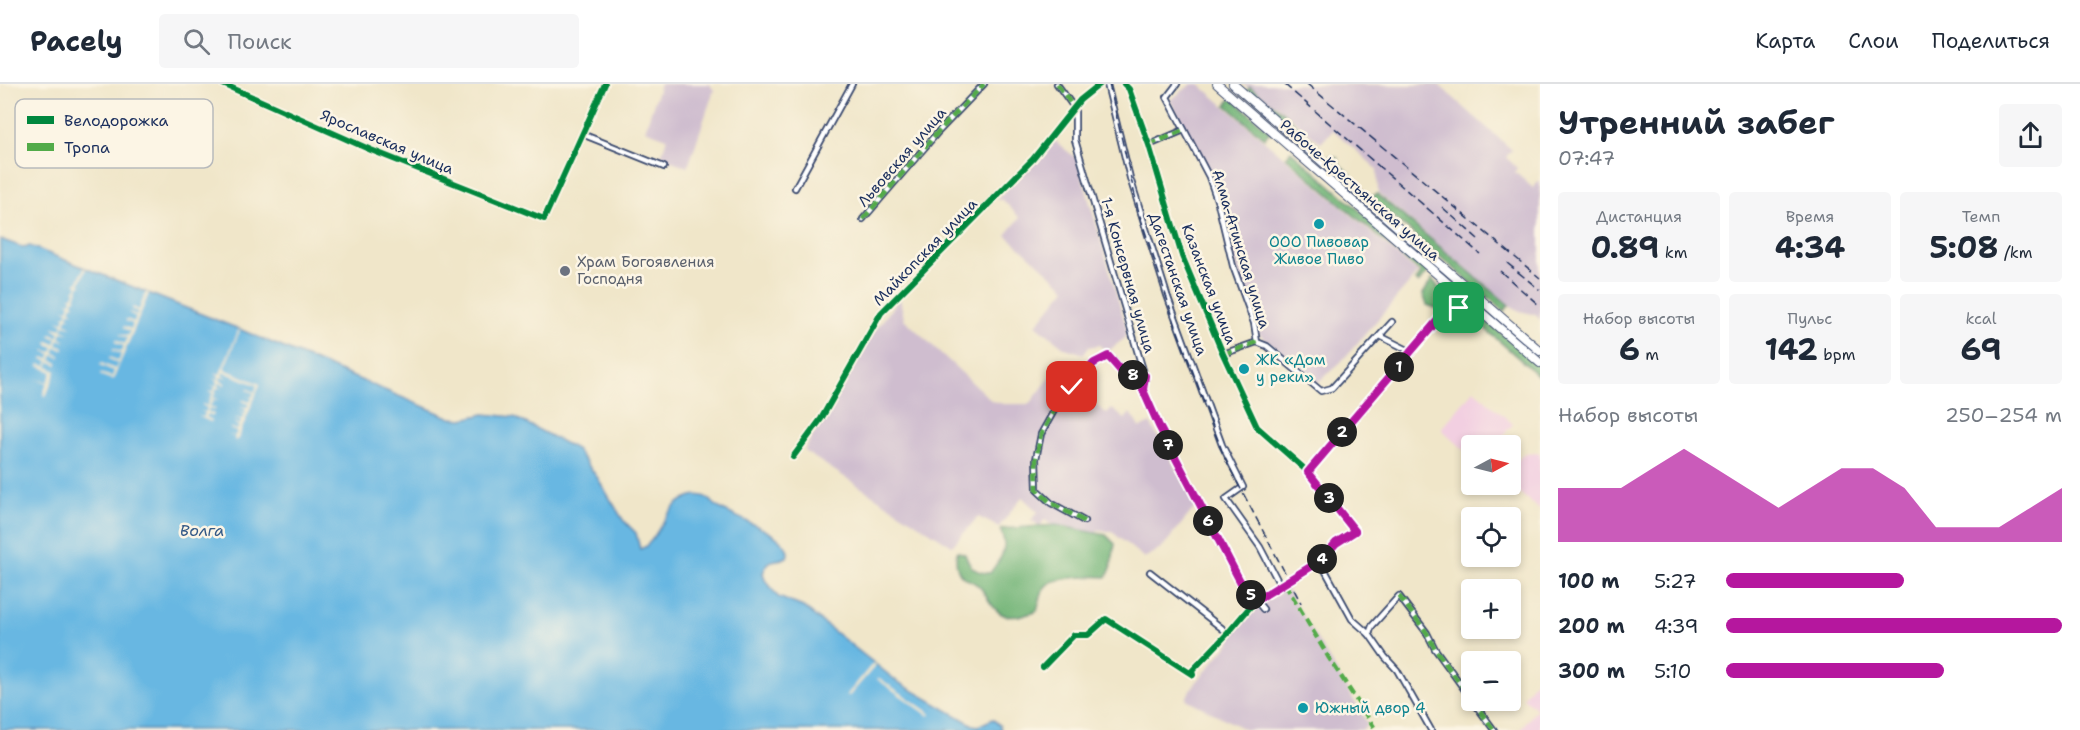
<!DOCTYPE html>
<html lang="ru">
<meta charset="utf-8">
<style>
body{margin:0;font-family:"Shantell Sans",sans-serif;background:#f6f6f7;color:#1f2937;height:100vh;display:flex;flex-direction:column;font-size:22px;white-space:nowrap}
*{box-sizing:border-box;margin:0}
p{font-size:20px;color:#747a83}
.icon{flex:none;width:33px;height:33px;fill:none;stroke:currentColor;stroke-width:2;stroke-linecap:round;stroke-linejoin:round}
.map{position:relative;flex:1;overflow:hidden}
.panel{display:flex;flex-direction:column;background:#fff;width:540px}
.panel>*{flex:none}
.needle{width:39px;rotate:83deg}
.fabs{position:absolute;left:1461px;top:351px;display:grid;gap:12px}
.fabs a{display:grid;place-items:center;width:60px;height:60px;border-radius:6px;background:#fff;box-shadow:0 3px 9px #0003;font-size:30px}
.pin{position:absolute;display:grid;place-items:center;width:51px;height:51px;color:#fff;margin:-26px;border-radius:12px;box-shadow:0 3px 9px #0006}
.km{position:absolute;width:30px;height:30px;margin:-15px;border-radius:50%;background:#222;color:#fff;font-size:16px;line-height:30px;text-align:center}
.round{display:grid;place-items:center;flex:none;width:63px;height:63px;border-radius:6px;background:#f6f6f7}
.summary{display:flex;align-items:center;justify-content:space-between;height:102px;padding:0 18px}
h1{font-size:33px;font-weight:700;line-height:45px}
.figures{display:grid;grid-template-columns:repeat(3,1fr);gap:9px;height:102px;padding:6px 18px}
.figures div{display:grid;align-content:center;border-radius:6px;background:#f6f6f7;text-align:center}
.figures b{font-size:30px;font-weight:700}
.figures small{font-size:16px;font-weight:400}
.figures p{font-size:16px}
.chart{height:168px;padding:12px 18px}
.chart p{display:flex;justify-content:space-between}
.chart svg{width:100%;height:108px;margin-top:6px;fill:#b5179e;opacity:.7}
ul{padding:0 18px;list-style:none;font-size:20px}
li{display:grid;grid-template-columns:96px 72px 1fr;align-items:center;height:45px}
li i{height:15px;border-radius:8px;background:#b5179e}
header{display:flex;align-items:center;gap:36px;box-sizing:border-box;height:84px;padding:0 30px;background:#fff;border-bottom:2px solid #e0e1e3}
header strong{font-size:28px}
nav{display:flex;gap:33px;margin-inline-start:auto;font-size:21px}
.search{width:420px;height:54px;background:#f6f6f7;display:flex;align-items:center;gap:15px;box-sizing:border-box;padding:0 21px;border-radius:6px;color:#747a83;font-size:22px}
main{display:flex;flex:1;min-height:0}
.map>svg:first-child{display:block}
.built{fill:#f2cfe1}
.industrial{fill:#cfbdcf}
.forest{fill:#73b578;stroke:#47726b;stroke-width:1.5}
.water{fill:#68b7e2;stroke:#4273a0;stroke-width:1.5}
.pier{fill:#f0e6c9}
.lines{fill:none;stroke-linecap:round;stroke-linejoin:round}
.street-casing{stroke:#3b4a6e;stroke-width:8}
.primary-casing{stroke:#3b4a6e;stroke-width:10}
.street{stroke:#fff;stroke-width:4.5}
.primary{stroke:#fff;stroke-width:8}
.rail{stroke:#1b2f5e;stroke-width:1.5;stroke-dasharray:9 4.5;stroke-linecap:butt}
.quiet{stroke:#52ab49;stroke-width:4.5;stroke-dasharray:9 4.5;stroke-linecap:butt}
.cycleway-casing{stroke:#fcf5e5;stroke-width:10}
.cycleway{stroke:#00873e;stroke-width:6}
.route-casing{stroke:#fff;stroke-width:12}
.route{stroke:#b5179e;stroke-width:8}
.culture-dot{fill:#0f9aa8;stroke:#fcf5e5;stroke-width:2}
.worship-dot{fill:#6b7280;stroke:#fcf5e5;stroke-width:2}
.labels{text-anchor:middle;dominant-baseline:central;stroke-width:5;stroke-linejoin:round;paint-order:stroke}
.street-label{font-size:15px;fill:#1b2f5e;stroke:#fcf5e5}
.culture-label{font-size:15px;fill:#0d838f;stroke:#fcf5e5;text-anchor:start}
.worship-label{font-size:15px;fill:#5b616d;stroke:#fcf5e5;text-anchor:start}
.water-label{font-size:16px;font-style:italic;fill:#325886;stroke:#fcf5e5}
.key{fill:#fcf5e5;stroke:#b8babc;stroke-width:1.5}
.key-label{font-size:16px;fill:#1b2f5e}
</style>
<header>
<strong>Pacely</strong>
<div class="search"><svg class="icon" aria-label="search" viewBox="0 0 24 24"><circle cx="10" cy="10" r="6"/><path d="M15 15l6 6"/></svg>Поиск</div>
<nav><a>Карта</a><a>Слои</a><a>Поделиться</a></nav>
</header>
<main>
<div class="map">
<svg width="1540" height="646" viewBox="0 0 1540 646">
<rect width="100%" height="100%" fill="#fcf5e5"/>
<filter id="ink" filterUnits="userSpaceOnUse"><feTurbulence type="fractalNoise" baseFrequency=".0167" numOctaves="2"/><feDisplacementMap in="SourceGraphic" scale="12" xChannelSelector="R" yChannelSelector="G"/><feConvolveMatrix kernelMatrix="1 2 1 2 8 2 1 2 1" color-interpolation-filters="sRGB"/></filter>
<filter id="wash" filterUnits="userSpaceOnUse"><feTurbulence type="fractalNoise" baseFrequency=".008" numOctaves="4" result="noise"/><feDisplacementMap in="SourceGraphic" scale="24" xChannelSelector="R" yChannelSelector="G"/><feGaussianBlur stdDeviation="1.35" result="paint"/><feColorMatrix in="noise" values="0 0 0 0 0 0 0 0 0 0 0 0 0 0 0 0 0 1.4 0 .05"/><feComposite in="paint" operator="in"/></filter>
<g filter="url(#wash)">
<rect width="100%" height="100%" fill="#f0e6c9"/>
<g class="built">
<polygon points="1474,306 1513,340 1496,359 1498,361 1472,362 1471,372 1441,345"/>
<polygon points="1540,369 1540,426 1510,401 1511,385 1523,370"/>
<polygon points="1540,590 1540,646 1520,646 1537,625 1523,614"/>
</g>
<g class="industrial">
<polygon points="660,0 709,0 714,6 688,83 661,73 667,54 645,46"/>
<polygon points="1192,0 1199,0 1418,189 1341,278 1316,300 1259,250 1230,166 1228,158 1233,153 1221,111 1170,16"/>
<polygon points="1243,0 1439,1 1512,66 1506,73 1517,84 1515,88 1533,104 1540,96 1540,236 1536,231 1516,226 1378,109 1377,85 1333,46 1321,59 1275,20 1271,23"/>
<polygon points="1055,57 1077,75 1127,246 1125,254 1107,268 1099,261 1089,263 1084,270 1065,264 1036,241 1066,204 1006,151 1020,134 1002,115 999,117 997,115"/>
<polygon points="900,214 904,235 992,317 1004,320 1030,320 1051,292 1060,289 1080,289 1091,276 1101,272 1074,302 1107,330 1112,325 1125,335 1130,329 1140,344 1150,339 1197,421 1161,465 1144,474 1111,447 1061,447 1045,435 1040,442 1031,436 1038,428 1022,413 999,443 978,433 952,462 804,367 871,252"/>
<polygon points="1287,505 1368,640 1362,646 1246,646 1186,615 1190,606 1231,557 1231,551 1252,526"/>
</g>
<g class="forest">
<polygon points="1250,3 1284,29 1317,61 1309,61 1246,8"/>
<polygon points="1232,14 1270,48 1264,54 1226,21"/>
<polygon points="1291,67 1429,187 1418,199 1416,197 1421,189 1286,73"/>
<polygon points="1330,72 1337,73 1340,81 1351,91 1351,95 1325,77"/>
<polygon points="1377,110 1509,221 1504,227 1377,119 1373,115 1373,112"/>
<polygon points="1432,195 1446,213 1443,222 1438,225 1427,221 1423,210"/>
<polygon points="1467,223 1471,224 1540,282 1540,293 1464,226"/>
<path d="M1056,441l50,10 9,9 -4,24 -4,9c-12,-1 -52,0 -60,8 -6,5 -8,19 -10,26 -10,4 -22,8 -33,4 -11,-4 -17,-19 -24,-28 -7,-7 -18,-7 -22,-17 -3,-6 -2,-13 -1,-19l8,3c5,14 11,19 25,19 6,-9 15,-18 14,-29 0,-6 -3,-9 -3,-15z"/>
</g>
<path class="water" d="M0,155l22,8 8,-1 209,83 212,89 12,1 21,-5 30,3 62,32 21,28 26,43 13,13 4,16c18,-5 23,-43 49,-52 4,-2 10,-2 14,-1 6,2 12,10 18,13 14,9 75,28 66,48 -14,7 -17,-2 -24,16l2,7 13,17 25,10 95,75 75,43 5,1 15,-7 7,7 1,4h-1001z"/>
<g class="pier">
<polygon points="84,184 86,185 80,199 82,201 79,202 78,206 79,208 77,208 75,213 77,215 74,215 73,219 75,222 72,221 70,226 74,228 69,228 68,232 71,234 67,234 65,239 72,243 64,241 62,246 70,249 62,248 60,253 66,258 59,255 57,261 64,264 63,266 56,263 54,269 61,272 60,273 53,271 51,276 58,279 58,281 50,278 48,283 56,287 46,312 43,311 47,299 35,295 48,298 52,288 39,282 40,280 47,282 48,277 42,275 43,273 49,275 51,270 44,267 45,266 52,268 54,263 47,260 48,257 55,260 57,255 50,252 51,250 58,253 60,248 53,245 53,243 61,245 63,240 56,236 63,238 65,233 62,232 66,231 68,227 64,225 68,225 70,220 67,217 71,218 72,214 69,213 73,212 75,207 73,206 76,205 78,201 75,199 78,198"/>
<polygon points="146,208 149,209 113,296 100,291 100,289 112,293 114,287 100,281 101,279 115,285 118,279 109,275 109,273 119,277 121,270 112,266 113,265 122,268 124,262 115,258 116,256 125,260 127,254 120,251 120,250 128,252 130,247 123,244 124,242 131,245 133,240 126,237 126,235 134,238 136,233 129,229 129,228 137,231 138,228 132,225 133,223 139,226"/>
<polygon points="239,245 240,246 224,285 260,300 237,357 234,356 235,353 228,351 235,352 237,348 230,345 231,344 237,346 239,343 233,338 240,341 241,337 235,334 242,335 244,331 238,327 245,330 246,326 240,323 247,324 249,320 242,317 243,316 250,318 252,314 246,311 252,313 254,309 247,306 248,305 255,308 257,301 224,288 222,291 227,294 221,293 220,296 225,299 225,301 219,298 218,303 223,305 217,304 215,308 221,310 215,310 213,313 219,316 213,315 212,317 215,319 211,319 210,322 216,325 215,326 209,324 208,328 214,330 213,332 208,330 206,333 212,336 211,338 198,332 204,333 205,329 200,327 206,328 207,324 202,321 202,320 208,322 209,318 205,316 210,317 211,314 206,312 211,313 213,309 208,307 214,307 215,303 210,301 216,302 217,298 213,294 218,296 219,292 215,290 220,290"/>
<polygon points="873,579 876,581 849,612 847,611"/>
<polygon points="879,594 931,630 929,632 877,595"/>
</g>
</g>
<g filter="url(#ink)">
<g class="lines">
<g class="street-casing">
<g id="street">
<polyline points="223,0 371,66 544,135 605,0"/>
<polyline points="1057,0 1075,25 1075,56 1145,293 1143,306 1159,342 1240,497 1263,525"/>
<polyline points="1107,0 1130,94 1167,211 1222,361 1243,403 1226,415 1260,463 1281,503"/>
<polyline points="1177,0 1167,13 1209,93 1218,119 1233,182 1254,239 1257,258 1267,262 1321,307 1332,304 1392,238"/>
<polyline points="582,50 664,83"/>
<polyline points="1149,61 1184,46"/>
<polyline points="795,104 852,0"/>
<polyline points="863,135 938,48 984,0"/>
<polyline points="1443,230 1451,203 1457,196"/>
<polyline points="1380,252 1412,268"/>
<polyline points="1223,270 1257,258"/>
<polyline points="793,373 821,335 881,229 1033,75 1080,16 1100,0"/>
<polyline points="1308,388 1443,230 1471,220 1477,213"/>
<polyline points="1084,437 1051,419 1037,406 1036,375 1041,350 1060,316 1094,279 1109,272 1122,288 1145,293"/>
<polyline points="1320,477 1352,535 1369,550 1385,573 1397,586 1431,646"/>
<polyline points="1150,488 1228,549"/>
<polyline points="1369,550 1372,542 1399,512 1427,549 1435,565 1472,616"/>
<polyline points="1043,583 1074,551 1088,551 1106,535 1193,591 1192,587 1228,549 1255,517 1320,477 1336,459 1355,447 1308,388 1257,343 1223,270 1182,172 1149,61 1129,5 1124,0"/>
<polyline points="1472,616 1494,646"/>
</g>
</g>
<g class="primary-casing">
<g id="primary">
<polyline points="1217,0 1540,279"/>
<polyline points="1233,0 1540,267"/>
</g>
</g>
<use href="#street" class="street"/>
<use href="#primary" class="primary"/>
<g class="rail">
<polyline points="1109,0 1139,129 1176,242 1225,375 1301,519"/>
<polyline points="1284,0 1480,170"/>
<polyline points="1307,0 1540,194"/>
<polyline points="1442,123 1478,155"/>
<polyline points="1507,179 1540,206"/>
<polyline points="1500,187 1540,222"/>
</g>
<g class="quiet">
<polyline points="1057,0 1075,25"/>
<polyline points="1149,61 1184,46"/>
<polyline points="863,135 938,48 984,0"/>
<polyline points="1223,270 1257,258"/>
<polyline points="1084,437 1051,419 1037,406 1036,375 1041,350 1060,316 1094,279 1109,272 1122,288 1145,293"/>
<polyline points="1285,500 1329,574 1374,643"/>
<polyline points="1399,512 1427,549 1435,565 1472,616"/>
<polyline points="1472,616 1494,646"/>
</g>
<g class="cycleway-casing">
<g id="cycleway">
<polyline points="223,0 371,66 544,135 605,0"/>
<polyline points="793,373 821,335 881,229 1033,75 1080,16 1100,0"/>
<polyline points="1043,583 1074,551 1088,551 1106,535 1193,591 1192,587 1228,549 1255,517 1320,477 1336,459 1355,447 1308,388 1257,343 1223,270 1182,172 1149,61 1129,5 1124,0"/>
</g>
</g>
<use href="#cycleway" class="cycleway"/>
</g>
</g>
<g class="lines" filter="url(#ink)">
<g class="route-casing">
<polyline id="route" points="1072,303 1094,279 1108,272 1122,288 1145,292 1143,306 1159,342 1240,497 1255,517 1320,477 1336,459 1355,447 1308,388 1443,230 1459,224"/>
</g>
<use href="#route" class="route"/>
</g>
<g class="culture-dot">
<circle cx="1319" cy="140" r="6"/>
<circle cx="1244" cy="285" r="6"/>
<circle cx="1303" cy="624" r="6"/>
</g>
<circle class="worship-dot" cx="565" cy="187" r="6"/>
<g class="labels">
<g class="street-label">
<text transform="translate(387 58) rotate(23)">Ярославская улица</text>
<text transform="translate(902 73) rotate(-49)">Львовская улица</text>
<text transform="translate(1360 106) rotate(41)">Рабоче-Крестьянская улица</text>
<text transform="translate(1241 165) rotate(73)">Алма-Атинская улица</text>
<text transform="translate(925 168) rotate(-46)">Майкопская улица</text>
<text transform="translate(1128 191) rotate(74)">1-я Консервная улица</text>
<text transform="translate(1178 200) rotate(71)">Дагестанская улица</text>
<text transform="translate(1209 200) rotate(69)">Казанская улица</text>
</g>
<g class="culture-label">
<text x="1319" y="158" text-anchor="middle">ООО Пивовар<tspan x="1319" dy="17">Живое Пиво</tspan></text>
<text x="1256" y="276">ЖК «Дом<tspan x="1256" dy="17">у реки»</tspan></text>
<text x="1315" y="624">Южный двор 4</text>
</g>
<g class="worship-label">
<text x="577" y="178">Храм Богоявления<tspan x="577" dy="17">Господня</tspan></text>
</g>
<g class="water-label">
<text x="202" y="446">Волга</text>
</g>
</g>
<rect x="15" y="15" width="198" height="69" rx="9" class="key"/>
<rect x="27" y="32" width="27" height="8" fill="#00873e"/>
<rect x="27" y="59" width="27" height="8" fill="#52ab49"/>
<g class="key-label">
<text x="64" y="42">Велодорожка</text>
<text x="64" y="69">Тропа</text>
</g>
</svg>
<div class="fabs">
<a><svg class="needle" viewBox="-14 -14 28 28"><path d="M0-13l5 13h-10z" fill="#e53935"/><path d="M0 13l5-13h-10z" fill="#747a83"/></svg></a>
<a><svg class="icon" aria-label="locate" viewBox="0 0 24 24"><circle cx="12" cy="12" r="6"/><path d="M12 2v4M12 18v4M2 12h4M18 12h4"/></svg></a>
<a>+</a>
<a>−</a>
</div>
<div class="pin" style="left:1459px;top:224px;background:#1e9e55"><svg class="icon" aria-label="arrive" viewBox="0 0 24 24"><path d="M6 21V4h12l-3 4 3 4H6"/></svg></div>
<div class="pin" style="left:1072px;top:303px;background:#d93025"><svg class="icon" aria-label="check" viewBox="0 0 24 24"><path d="M5 12l5 5 9-10"/></svg></div>
<b class="km" style="left:1399px;top:283px">1</b>
<b class="km" style="left:1342px;top:348px">2</b>
<b class="km" style="left:1329px;top:414px">3</b>
<b class="km" style="left:1322px;top:475px">4</b>
<b class="km" style="left:1251px;top:511px">5</b>
<b class="km" style="left:1208px;top:437px">6</b>
<b class="km" style="left:1168px;top:361px">7</b>
<b class="km" style="left:1133px;top:291px">8</b>
</div>
<section class="panel">
<div class="summary"><div><h1>Утренний забег</h1><p>07:47</p></div><a class="round"><svg class="icon" aria-label="share" viewBox="0 0 24 24"><path d="M12 15V3M7 8l5-5 5 5M5 13v7h14v-7"/></svg></a></div>
<div class="figures">
<div><p>Дистанция</p><b>0.89<small> km</small></b></div>
<div><p>Время</p><b>4:34</b></div>
<div><p>Темп</p><b>5:08<small> /km</small></b></div>
</div>
<div class="figures">
<div><p>Набор высоты</p><b>6<small> m</small></b></div>
<div><p>Пульс</p><b>142<small> bpm</small></b></div>
<div><p>kcal</p><b>69</b></div>
</div>
<div class="chart"><p><span>Набор высоты</span>250–254 m</p>
<svg viewBox="0 0 160 44" preserveAspectRatio="none"><path d="M0 44V22L10 22L20 22L30 14L40 6L50 14L60 22L70 30L80 22L90 14L100 14L110 22L120 38L130 38L140 38L150 30L160 22V44z"/></svg>
</div>
<ul>
<li><b>100 m</b>5:27<i style="width:53%"></i></li>
<li><b>200 m</b>4:39<i style="width:100%"></i></li>
<li><b>300 m</b>5:10<i style="width:65%"></i></li>
</ul>
</section>
</main>
